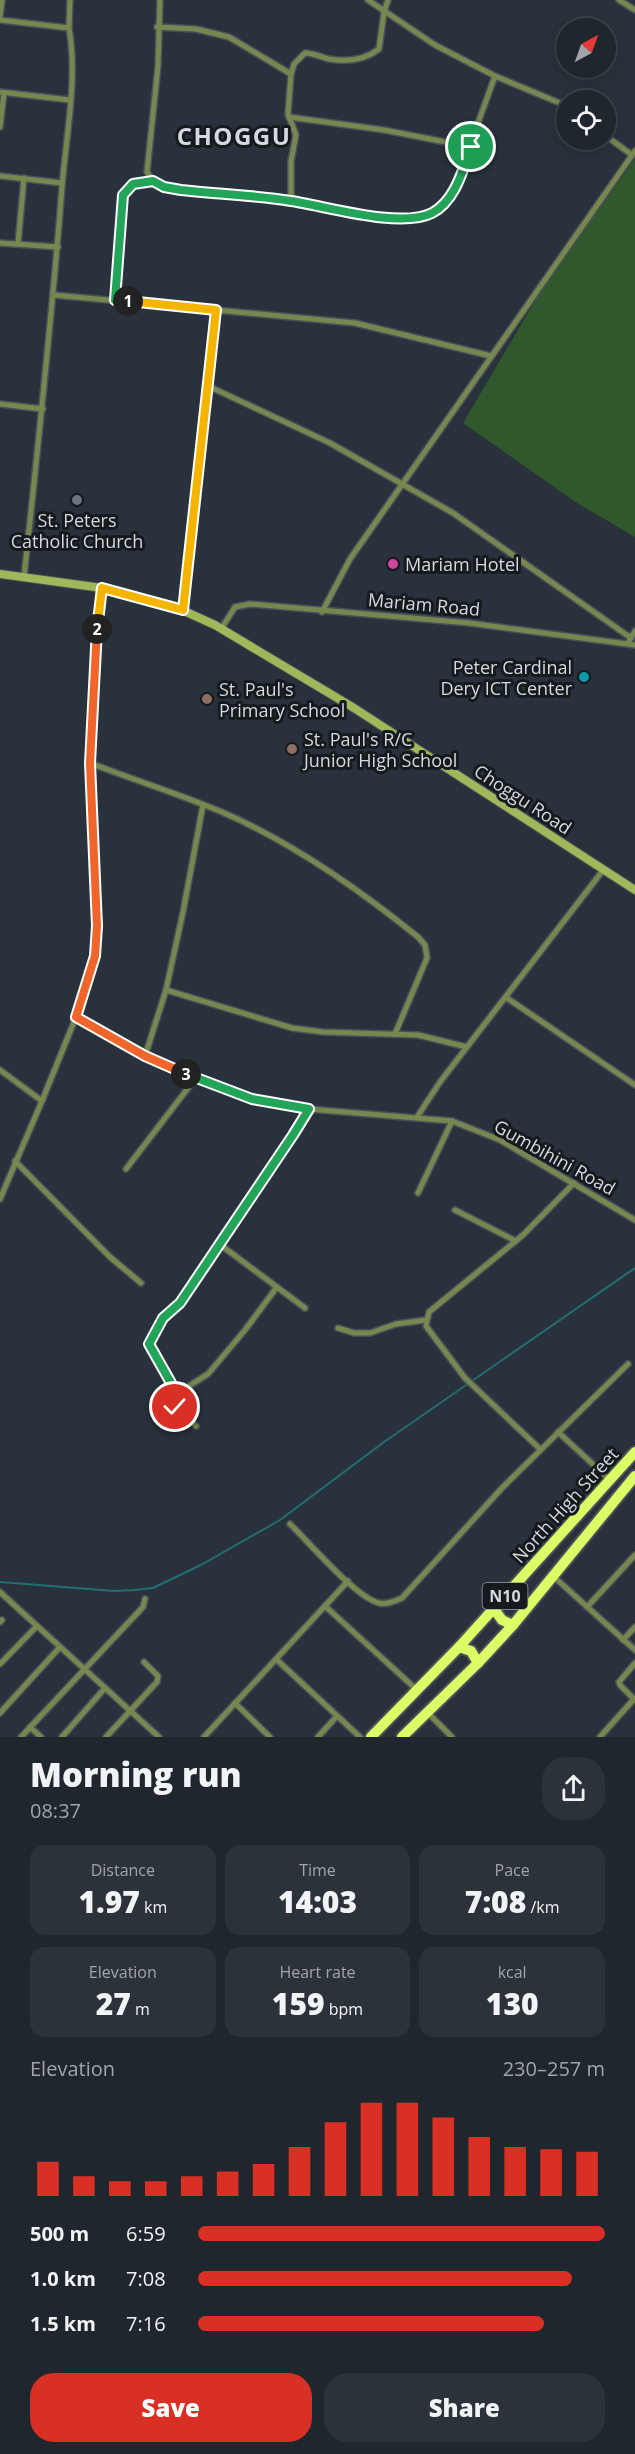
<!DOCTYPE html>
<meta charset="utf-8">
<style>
body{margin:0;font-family:"Open Sans",sans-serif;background:#2c3239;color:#f1f3f6;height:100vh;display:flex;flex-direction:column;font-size:22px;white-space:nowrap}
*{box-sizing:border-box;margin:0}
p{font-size:20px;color:#a1a5aa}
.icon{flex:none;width:33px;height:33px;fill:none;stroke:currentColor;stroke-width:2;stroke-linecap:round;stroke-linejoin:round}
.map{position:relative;height:1737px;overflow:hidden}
.sheet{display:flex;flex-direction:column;background:#1f262d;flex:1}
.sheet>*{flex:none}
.needle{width:39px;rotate:41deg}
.controls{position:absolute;left:556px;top:18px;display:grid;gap:12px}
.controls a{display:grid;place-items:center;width:60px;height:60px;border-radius:50%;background:#1f262d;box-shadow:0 3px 15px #0003,0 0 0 2px #3c4349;font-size:30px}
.pin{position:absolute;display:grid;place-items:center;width:51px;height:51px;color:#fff;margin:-26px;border:3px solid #fff;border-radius:50%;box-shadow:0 2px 6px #0007}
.km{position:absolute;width:30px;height:30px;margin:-15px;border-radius:50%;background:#222;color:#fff;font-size:16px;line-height:30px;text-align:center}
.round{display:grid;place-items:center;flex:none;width:63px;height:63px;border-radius:24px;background:#2c3239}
.overview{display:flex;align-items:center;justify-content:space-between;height:102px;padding:0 30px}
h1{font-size:33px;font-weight:800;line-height:45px}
.metrics{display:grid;grid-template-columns:repeat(3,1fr);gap:9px;height:102px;padding:6px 30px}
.metrics div{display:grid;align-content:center;border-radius:15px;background:#2c3239;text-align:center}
.metrics b{font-size:30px;font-weight:800}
.metrics small{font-size:16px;font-weight:400}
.metrics p{font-size:16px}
.chart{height:168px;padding:12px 30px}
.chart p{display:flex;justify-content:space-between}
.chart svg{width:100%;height:108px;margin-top:6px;stroke:#d93025;stroke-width:6}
.cta{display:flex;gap:12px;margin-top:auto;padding:12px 30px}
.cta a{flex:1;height:69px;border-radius:24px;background:#d93025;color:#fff;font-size:24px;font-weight:800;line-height:69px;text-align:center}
.cta a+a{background:#2c3239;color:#f1f3f6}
ul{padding:0 30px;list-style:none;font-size:20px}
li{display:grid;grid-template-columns:96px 72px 1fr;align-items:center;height:45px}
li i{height:15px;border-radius:8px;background:#d93025}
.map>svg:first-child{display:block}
.green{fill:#30582c}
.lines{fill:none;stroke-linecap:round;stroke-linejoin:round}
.stream{stroke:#236e70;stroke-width:2}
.street-casing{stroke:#485059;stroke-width:8}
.secondary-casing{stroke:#485059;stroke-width:10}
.highway-casing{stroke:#485059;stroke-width:14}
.street{stroke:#78874f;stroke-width:5}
.secondary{stroke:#a0b75a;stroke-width:8}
.highway{stroke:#dbfe66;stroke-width:10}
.split-1-casing{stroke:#fff;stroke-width:12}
.split-2-casing{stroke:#fff;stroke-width:12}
.split-3-casing{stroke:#fff;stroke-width:12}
.split-4-casing{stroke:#fff;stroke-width:12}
.split-1{stroke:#22a559;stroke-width:8}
.split-2{stroke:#f5b400;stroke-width:8}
.split-3{stroke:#f0652b;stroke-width:8}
.split-4{stroke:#22a559;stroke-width:8}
.worship-dot{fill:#6b7280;stroke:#151a1e;stroke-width:2}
.hotel-dot{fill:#d1479c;stroke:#151a1e;stroke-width:2}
.culture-dot{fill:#0f9aa8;stroke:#151a1e;stroke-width:2}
.education-dot{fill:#8d6e63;stroke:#151a1e;stroke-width:2}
.labels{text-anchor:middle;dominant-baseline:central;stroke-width:6;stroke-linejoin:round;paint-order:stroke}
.shield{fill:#151a1e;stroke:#9aa0a5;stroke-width:1.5}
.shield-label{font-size:16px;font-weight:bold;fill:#d3d9df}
.poi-label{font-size:18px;fill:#d3d9df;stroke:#151a1e;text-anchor:start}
.street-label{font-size:18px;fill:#d3d9df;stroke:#151a1e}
.district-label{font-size:24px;font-weight:bold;letter-spacing:1.5px;fill:#d3d9df;stroke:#151a1e}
</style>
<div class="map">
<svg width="635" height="1737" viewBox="0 0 635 1737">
<rect width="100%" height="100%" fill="#29323c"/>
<polygon class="green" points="635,159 635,537 577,503 463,423 545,284"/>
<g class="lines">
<polyline class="stream" points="0,1582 114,1591 134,1590 153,1588 201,1565 280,1520 384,1442 635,1268"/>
<g class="street-casing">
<g id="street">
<path d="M160,0l-2,66 -11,106 6,9 11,6c42,8 85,7 127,14 36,6 106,27 140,13 10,-5 16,-14 22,-22l42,-116"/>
<polyline points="368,0 435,45 495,76 567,106"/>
<polyline points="619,0 635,10"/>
<polyline points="0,16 2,0"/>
<path d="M0,20l69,8c9,51 -3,108 -7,159 -10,131 -24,260 -38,390"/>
<polyline points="157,27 196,29 229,37 291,74"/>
<polyline points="69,28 70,0"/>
<polyline points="0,92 70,100"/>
<polyline points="289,117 384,130 471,147"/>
<polyline points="0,127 4,93"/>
<polyline points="606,136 632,155"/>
<polyline points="0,176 62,183"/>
<path d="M291,201v-40l5,-26 -8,-21 3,-40 3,-10 11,-11c8,0 16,4 24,6 18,3 36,1 50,-10l5,-37 4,-12"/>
<polyline points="0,243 58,247"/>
<polyline points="18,244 24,178"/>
<polyline points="54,295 355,323 491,356"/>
<polyline points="115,300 123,195 133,184 153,181"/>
<polyline points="206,385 330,443 453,513 631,638"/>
<polyline points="0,404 43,409"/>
<polyline points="183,610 216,310"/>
<polyline points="322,612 350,559 635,151"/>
<polyline points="221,629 235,607 250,604 469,623 635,645"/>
<polyline points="629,641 635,631"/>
<path d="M90,763c44,17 89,31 132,49 69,30 138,78 196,125l7,8 2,13 -32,76"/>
<polyline points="166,990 292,1028 323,1032 418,1035 467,1047"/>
<polyline points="507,998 635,1085"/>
<polyline points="76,1017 145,1056 195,1079 252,1099 309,1109 452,1121 500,1140 635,1220"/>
<polyline points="145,1056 166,990 183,912 203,805"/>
<polyline points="0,1070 42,1101 0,1199"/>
<polyline points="42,1101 76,1017 95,956 97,926 90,763 97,617 102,588"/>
<polyline points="417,1117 440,1082 604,869"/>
<polyline points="15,1161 110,1257 141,1283"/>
<polyline points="126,1169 195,1079"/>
<polyline points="418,1193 452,1121"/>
<polyline points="455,1210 516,1241"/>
<polyline points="218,1243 305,1308"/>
<polyline points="338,1328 354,1333 370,1333 396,1324 426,1320"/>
<polyline points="173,1396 208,1374 245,1330 277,1287"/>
<polyline points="196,1426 175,1407 171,1382 149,1344 163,1318 179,1303 309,1109"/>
<polyline points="558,1432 609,1479"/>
<polyline points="540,1449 465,1378 426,1326 429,1312 523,1235 574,1183"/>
<path d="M290,1524c19,18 66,74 89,79 8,2 16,-2 23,-5l100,-110 126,-124"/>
<polyline points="553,1576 635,1650"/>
<polyline points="0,1592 159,1737"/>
<polyline points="325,1606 417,1690"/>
<polyline points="587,1607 635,1555"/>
<polyline points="0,1622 2,1620"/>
<polyline points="623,1640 635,1627"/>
<polyline points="276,1659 360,1737"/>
<polyline points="635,1663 619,1682 620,1685 635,1700"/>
<polyline points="0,1664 37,1626"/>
<polyline points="235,1703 270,1737"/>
<polyline points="0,1713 60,1647"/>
<polyline points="428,1713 452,1737"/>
<polyline points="30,1727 41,1737"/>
<polyline points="21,1737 143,1607 145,1599"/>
<polyline points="62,1737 105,1688"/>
<polyline points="106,1737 157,1682 158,1676 144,1662"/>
<polyline points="204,1737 348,1581"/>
<polyline points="318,1737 337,1716"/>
<polyline points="600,1737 634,1699"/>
</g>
</g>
<g class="secondary-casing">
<polyline id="secondary" points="0,574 102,588 173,606 215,625 354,708 635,890"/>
</g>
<g class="highway-casing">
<g id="highway">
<polyline points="494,1609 502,1620 513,1625"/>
<polyline points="459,1647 471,1651 478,1663"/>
<polyline points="371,1737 459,1647 635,1452"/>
<polyline points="402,1737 478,1663 513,1625 635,1476"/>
</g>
</g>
<use href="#street" class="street"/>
<use href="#secondary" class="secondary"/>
<use href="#highway" class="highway"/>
</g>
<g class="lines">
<g class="split-1-casing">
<path id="split-1" d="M128,301l-13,-1 8,-105 10,-11 20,-3 11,6 17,3c36,4 74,5 110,11 35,5 109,28 141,12 23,-12 31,-43 39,-66"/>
</g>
<g class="split-2-casing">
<polyline id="split-2" points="97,629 102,588 183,610 216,310 128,301"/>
</g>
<g class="split-3-casing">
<polyline id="split-3" points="97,629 90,763 97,926 95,956 76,1017 145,1056 186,1074"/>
</g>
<g class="split-4-casing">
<polyline id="split-4" points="175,1407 171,1383 149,1344 163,1318 180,1303 293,1135 309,1109 252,1099 186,1074"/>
</g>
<use href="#split-1" class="split-1"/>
<use href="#split-2" class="split-2"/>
<use href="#split-3" class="split-3"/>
<use href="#split-4" class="split-4"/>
</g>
<circle class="worship-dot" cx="77" cy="500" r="6"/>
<circle class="hotel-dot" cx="393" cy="564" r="6"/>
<circle class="culture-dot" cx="584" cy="677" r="6"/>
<g class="education-dot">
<circle cx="207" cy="699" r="6"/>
<circle cx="292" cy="749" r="6"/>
</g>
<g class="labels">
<rect class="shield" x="482.5" y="1583" width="45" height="26" rx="4.5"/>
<g class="shield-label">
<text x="505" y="1596">N10</text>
</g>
<g class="poi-label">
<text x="77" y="520" text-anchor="middle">St. Peters<tspan x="77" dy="21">Catholic Church</tspan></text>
<text x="405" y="564">Mariam Hotel</text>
<text x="572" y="667" text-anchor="end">Peter Cardinal<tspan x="572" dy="21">Dery ICT Center</tspan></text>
<text x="219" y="689">St. Paul's<tspan x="219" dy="21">Primary School</tspan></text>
<text x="304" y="739">St. Paul's R/C<tspan x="304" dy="21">Junior High School</tspan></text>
</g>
<g class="street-label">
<text transform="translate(424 604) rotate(5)">Mariam Road</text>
<text transform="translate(523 799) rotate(33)">Choggu Road</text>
<text transform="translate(555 1157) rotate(29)">Gumbihini Road</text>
<text transform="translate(565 1505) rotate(-48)">North High Street</text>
</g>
<g class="district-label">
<text x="234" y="135">CHOGGU</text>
</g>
</g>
</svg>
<div class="controls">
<a><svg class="needle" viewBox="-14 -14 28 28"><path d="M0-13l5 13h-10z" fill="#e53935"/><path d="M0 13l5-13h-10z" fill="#a1a5aa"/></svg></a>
<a><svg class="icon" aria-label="locate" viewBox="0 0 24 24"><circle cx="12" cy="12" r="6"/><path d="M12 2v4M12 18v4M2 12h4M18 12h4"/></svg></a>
</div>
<div class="pin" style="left:471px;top:147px;background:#1e9e55"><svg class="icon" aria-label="arrive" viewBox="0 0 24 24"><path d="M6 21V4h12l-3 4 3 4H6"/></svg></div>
<div class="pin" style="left:175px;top:1407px;background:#d93025"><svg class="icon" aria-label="check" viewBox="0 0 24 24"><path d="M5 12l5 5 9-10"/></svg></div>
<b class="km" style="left:128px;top:301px">1</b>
<b class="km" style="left:97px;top:629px">2</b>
<b class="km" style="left:186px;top:1074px">3</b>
</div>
<section class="sheet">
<div class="overview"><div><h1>Morning run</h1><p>08:37</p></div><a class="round"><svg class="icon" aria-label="share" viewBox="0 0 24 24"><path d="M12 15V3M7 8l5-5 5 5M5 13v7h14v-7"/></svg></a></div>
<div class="metrics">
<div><p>Distance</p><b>1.97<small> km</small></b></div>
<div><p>Time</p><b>14:03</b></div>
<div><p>Pace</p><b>7:08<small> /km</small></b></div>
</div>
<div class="metrics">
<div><p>Elevation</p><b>27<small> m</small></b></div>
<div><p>Heart rate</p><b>159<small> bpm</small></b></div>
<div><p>kcal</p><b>130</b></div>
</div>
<div class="chart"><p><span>Elevation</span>230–257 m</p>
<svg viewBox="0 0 160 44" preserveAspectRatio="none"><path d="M5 44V30M15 44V36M25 44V38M35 44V38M45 44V36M55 44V34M65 44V31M75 44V24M85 44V14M95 44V6M105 44V6M115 44V12M125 44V20M135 44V24M145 44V25M155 44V26"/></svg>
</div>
<ul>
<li><b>500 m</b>6:59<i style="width:100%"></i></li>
<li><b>1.0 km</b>7:08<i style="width:92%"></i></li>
<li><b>1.5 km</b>7:16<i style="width:85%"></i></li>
</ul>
<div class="cta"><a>Save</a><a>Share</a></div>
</section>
